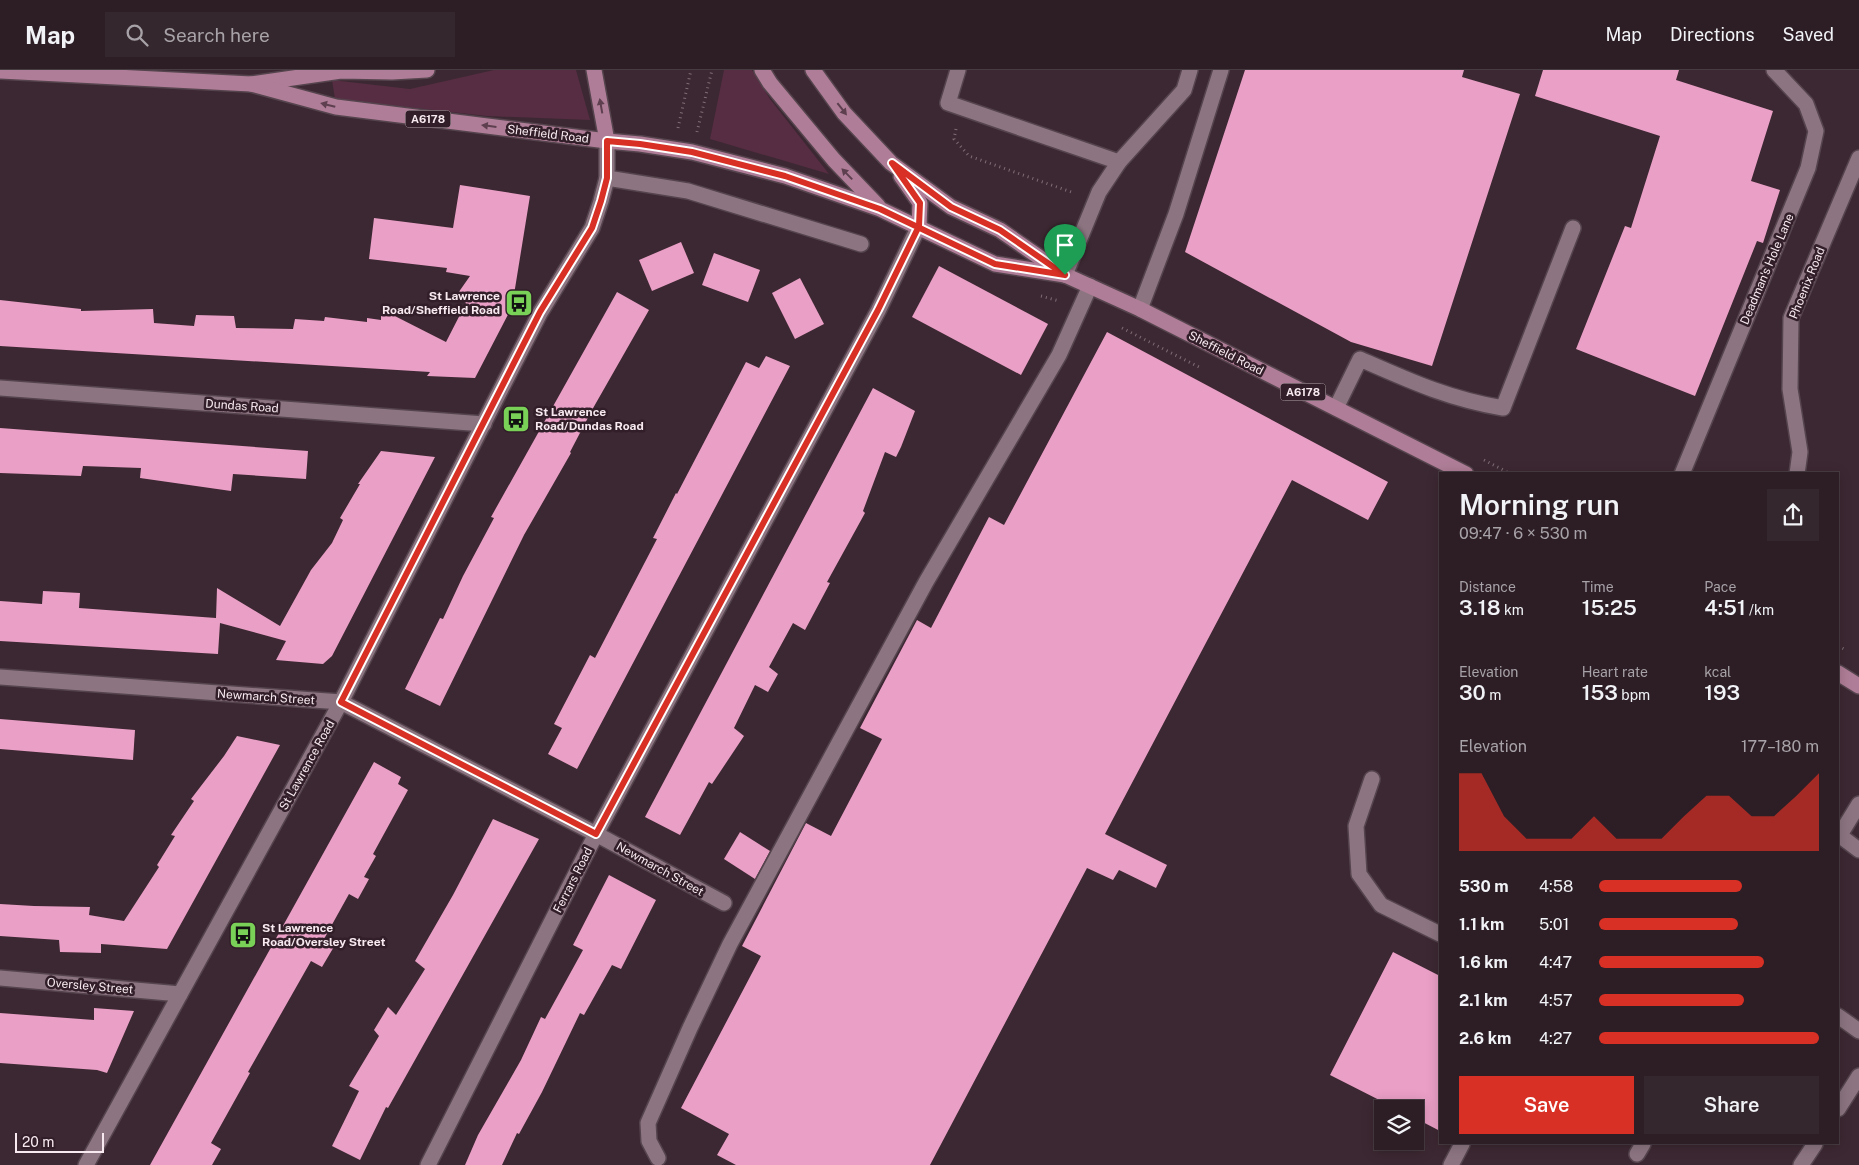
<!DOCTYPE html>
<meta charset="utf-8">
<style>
body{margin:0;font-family:"Public Sans",sans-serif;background:#35272e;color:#f1f3f6;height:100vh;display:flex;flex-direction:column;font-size:19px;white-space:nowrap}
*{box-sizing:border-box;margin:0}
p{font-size:16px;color:#a7a2a7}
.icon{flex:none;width:28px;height:28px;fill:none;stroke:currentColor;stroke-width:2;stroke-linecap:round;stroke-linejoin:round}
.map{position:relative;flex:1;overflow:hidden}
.details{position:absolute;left:1439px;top:402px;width:400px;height:672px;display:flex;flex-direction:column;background:#2d1e26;border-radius:0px;box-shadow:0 2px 12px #0003,0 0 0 1px #483c43}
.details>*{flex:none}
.fabs{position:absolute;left:1374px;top:1030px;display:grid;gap:10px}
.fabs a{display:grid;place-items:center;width:50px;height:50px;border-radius:0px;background:#2d1e26;box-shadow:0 2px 12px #0003,0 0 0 1px #483c43;font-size:25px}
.scale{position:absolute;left:15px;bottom:12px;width:89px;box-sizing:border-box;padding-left:5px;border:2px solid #f7e9ef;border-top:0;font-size:14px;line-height:18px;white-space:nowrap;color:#f7e9ef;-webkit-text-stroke:4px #311e28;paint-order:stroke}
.pin{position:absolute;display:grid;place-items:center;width:42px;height:42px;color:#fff;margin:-51px -21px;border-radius:50% 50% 50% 0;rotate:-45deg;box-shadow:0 0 5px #0007}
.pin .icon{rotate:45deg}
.round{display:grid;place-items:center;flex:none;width:52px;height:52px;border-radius:0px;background:#35272e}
.summary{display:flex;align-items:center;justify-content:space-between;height:85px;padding:0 20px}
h1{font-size:28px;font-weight:600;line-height:38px}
.figures{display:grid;grid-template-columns:repeat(3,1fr);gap:8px;height:85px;padding:5px 20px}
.figures div{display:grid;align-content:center}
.figures b{font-size:21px;font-weight:600}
.figures small{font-size:14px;font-weight:400}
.figures p{font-size:14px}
.chart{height:140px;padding:10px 20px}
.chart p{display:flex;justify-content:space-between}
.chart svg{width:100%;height:90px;margin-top:5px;fill:#d93025;opacity:.7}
.cta{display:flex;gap:10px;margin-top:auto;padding:10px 20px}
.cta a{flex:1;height:58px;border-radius:0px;background:#d93025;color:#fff;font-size:20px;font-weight:600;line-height:58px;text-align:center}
.cta a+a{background:#35272e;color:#f1f3f6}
ul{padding:0 20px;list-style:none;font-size:16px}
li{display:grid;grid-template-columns:80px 60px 1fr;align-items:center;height:38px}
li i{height:12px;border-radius:6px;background:#d93025}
header{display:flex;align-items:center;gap:30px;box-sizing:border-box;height:70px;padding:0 25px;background:#2d1e26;border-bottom:1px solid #483c43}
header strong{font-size:24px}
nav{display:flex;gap:28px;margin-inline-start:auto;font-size:18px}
.search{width:350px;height:45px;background:#35272e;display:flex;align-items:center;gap:12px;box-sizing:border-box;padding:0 18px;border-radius:0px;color:#a7a2a7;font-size:19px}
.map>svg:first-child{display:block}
.green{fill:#562d43}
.building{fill:#ea9fc6}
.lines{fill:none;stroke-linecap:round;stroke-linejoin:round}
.service-casing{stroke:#55444d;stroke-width:18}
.minor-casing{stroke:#55444d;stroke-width:18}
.primary-casing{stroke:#55444d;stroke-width:18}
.path{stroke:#7f6e76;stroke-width:3;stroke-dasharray:1 4;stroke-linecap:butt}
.service{stroke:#8c7580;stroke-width:15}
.minor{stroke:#8c7580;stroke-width:15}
.primary{stroke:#af7d97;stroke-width:15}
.oneway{fill:#5d3f4f}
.route-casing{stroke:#fff;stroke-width:10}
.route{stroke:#d93025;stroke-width:6}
.labels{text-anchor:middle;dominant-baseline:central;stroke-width:5;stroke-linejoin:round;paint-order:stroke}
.shield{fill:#311e28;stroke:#bcacb3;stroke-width:1}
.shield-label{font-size:11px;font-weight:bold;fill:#f7e9ef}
.street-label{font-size:12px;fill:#f7e9ef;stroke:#311e28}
.poi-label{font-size:12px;font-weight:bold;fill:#f7e9ef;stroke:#311e28;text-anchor:start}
</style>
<header>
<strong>Map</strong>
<div class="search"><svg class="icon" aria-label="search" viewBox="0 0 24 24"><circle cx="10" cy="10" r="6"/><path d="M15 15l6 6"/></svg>Search here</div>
<nav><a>Map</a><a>Directions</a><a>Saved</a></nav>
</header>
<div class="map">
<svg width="1859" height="1095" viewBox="0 0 1859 1095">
<rect width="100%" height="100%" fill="#3c2832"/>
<g class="green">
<polygon points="494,0 576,0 590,50 487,46 335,29 332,10 410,19"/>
<polygon points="724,0 752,0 770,29 829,104 710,69"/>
</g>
<g class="building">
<polygon points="1245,0 1464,0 1462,7 1520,24 1432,296 1351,272 1185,182"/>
<polygon points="1543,0 1679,0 1676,10 1773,41 1751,111 1780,120 1763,173 1757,171 1695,326 1576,279 1625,156 1631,158 1660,66 1535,26"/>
<polygon points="460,115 530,126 512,237 475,308 427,306 430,302 0,276 0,230 81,239 81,241 153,239 154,253 194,256 196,245 234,246 236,258 293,259 295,249 324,251 325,247 367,252 367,248 381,250 381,239 446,272 466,233 456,226 470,206 446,202 447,198 369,189 374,148 453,158"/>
<polygon points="681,172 694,203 652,221 639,190"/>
<polygon points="714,183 760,200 748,232 702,215"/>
<polygon points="939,196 1048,254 1021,305 912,247"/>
<polygon points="800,208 824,254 795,269 772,223"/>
<polygon points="617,222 649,240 592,340 570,382 571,383 524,465 440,636 405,619 440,548 443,549 463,506 494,448 491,447"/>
<polygon points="1107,262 1388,412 1368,450 1292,410 1105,764 1167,795 1156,818 1119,800 1113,810 1087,798 930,1095 736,1095 717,1085 729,1064 681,1038 761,886 742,876 806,753 831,766 882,669 860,658 917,550 931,558 989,447 1004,455"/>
<polygon points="766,286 790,296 577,699 548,684 562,658 554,654 590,585 595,588 657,469 653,468 676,423 677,424 746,292 759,298"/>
<polygon points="873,318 915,341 901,377 896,387 885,382 863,441 865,443 827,512 830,513 805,560 793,553 769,597 778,604 768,622 755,615 734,658 744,666 712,714 709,712 680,765 645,747"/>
<polygon points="0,358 308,381 306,409 233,404 231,421 140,408 141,398 83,396 81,406 0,403"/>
<polygon points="381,381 435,387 332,586 323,594 276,590 286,571 220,553 218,584 0,571 0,531 42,534 43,521 80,523 79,538 216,548 217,518 280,556 311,500 332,473 343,450 340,448 360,414 358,414"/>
<polygon points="0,649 135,660 133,690 0,679"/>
<polygon points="237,666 280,675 167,879 101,874 101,883 60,882 59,870 0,866 0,834 34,836 90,837 89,845 124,851 159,797 157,795 175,766 171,765 194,731 191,729 224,686"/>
<polygon points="374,692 401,707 398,714 408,720 373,784 376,786 364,807 369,809 358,829 349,824 324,869 335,875 322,897 311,891 248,1002 250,1003 211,1073 221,1079 212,1095 150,1095"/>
<polygon points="493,749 539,769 388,1038 386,1037 360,1090 332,1076 359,1021 349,1016 379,966 374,960 388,937 396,945 425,899 415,891 453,825"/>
<polygon points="740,762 770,781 755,809 724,789"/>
<polygon points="609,805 656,830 621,899 612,895 584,945 580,943 542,1022 519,1064 517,1063 502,1095 465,1095 478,1065 521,990 541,947 545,949 583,880 573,875"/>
<polygon points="1393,882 1440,906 1440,1061 1415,1048 1415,1039 1397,1039 1330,1005"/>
<polygon points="94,938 134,941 107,1003 97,1000 0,993 0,943 94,950"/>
</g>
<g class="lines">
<g class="service-casing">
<g id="service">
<polyline points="958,0 948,33 1119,92"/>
<polyline points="1065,205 1099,122 1119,92 1184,20 1190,0"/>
<polyline points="1140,239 1176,144 1221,0"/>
<path d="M1336,338l24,-49c50,22 89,40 143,49l70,-180"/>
<polyline points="1682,404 1808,98 1816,61 1806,34 1774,0"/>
<polyline points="1797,404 1800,382 1790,319 1791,248 1859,88"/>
<polyline points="1372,709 1356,756 1359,804 1381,835 1440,864"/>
<polyline points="1839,765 1859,780"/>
<polyline points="1838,768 1859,734"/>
<polyline points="1838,946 1859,961"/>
<polyline points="1838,1039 1859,1006"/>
<polyline points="1637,1084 1643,1074"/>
<polyline points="658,1088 649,1071 648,1053 690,958 730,874 926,512 1059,285 1090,216"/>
<polyline points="1451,1095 1462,1074"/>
<polyline points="1801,1095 1815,1074"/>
</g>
</g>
<g class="minor-casing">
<g id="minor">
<polyline points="607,108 688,121 861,174"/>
<polyline points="0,318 484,354"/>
<polyline points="0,607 341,632 596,764 724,833"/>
<polyline points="0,908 180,924"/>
<polyline points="86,1095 341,632 540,243 592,158 601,131 607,108 607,71"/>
<polyline points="428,1095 596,764 878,241 919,156"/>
</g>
</g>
<g class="primary-casing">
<g id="primary">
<polyline points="594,0 607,71"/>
<polyline points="762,0 770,13 834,90 878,136"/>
<polyline points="813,0 844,43 891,93 951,137 1000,160 1065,205 1140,239 1466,404"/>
<polyline points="0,1 251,14 341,1 392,2 427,0"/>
<polyline points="251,14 336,37 607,71 640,74 692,82 785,106 880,139 995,194 1065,205"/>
<polyline points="901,106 920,133 919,156"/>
<polyline points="1838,603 1859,616"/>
</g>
</g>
<g class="path">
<polyline points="678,58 691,0"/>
<polyline points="956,59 954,69 969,86 1074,123"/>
<polyline points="697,62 712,0"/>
<polyline points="1041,226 1059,231"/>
<polyline points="1122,258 1199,297"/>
<polyline points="1484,390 1511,404"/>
<polyline points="1838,576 1846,580"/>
</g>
<use href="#service" class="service"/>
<use href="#minor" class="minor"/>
<use href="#primary" class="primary"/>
</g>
<defs><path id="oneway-solid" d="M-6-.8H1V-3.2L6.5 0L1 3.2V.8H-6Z" transform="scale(1.25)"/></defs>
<g class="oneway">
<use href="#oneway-solid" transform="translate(328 35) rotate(-166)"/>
<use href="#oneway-solid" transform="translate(601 36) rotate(-100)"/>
<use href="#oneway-solid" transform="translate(842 39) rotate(52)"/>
<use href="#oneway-solid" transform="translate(489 56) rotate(-173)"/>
<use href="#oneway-solid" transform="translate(847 104) rotate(-134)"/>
</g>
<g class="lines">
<g class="route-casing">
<polyline id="route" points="1065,205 995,194 880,139 785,106 692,82 640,74 607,71 607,108 601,131 592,158 540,242 341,632 596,764 878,240 919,156 920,133 892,93 951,137 1000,160 1065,205"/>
</g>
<use href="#route" class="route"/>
</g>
<defs>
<g id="bus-square" transform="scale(1.4375)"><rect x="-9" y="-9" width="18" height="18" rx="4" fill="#7ad157" stroke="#311e28"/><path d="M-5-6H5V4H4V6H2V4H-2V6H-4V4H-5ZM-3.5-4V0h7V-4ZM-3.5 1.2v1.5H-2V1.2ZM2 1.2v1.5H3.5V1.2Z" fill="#111"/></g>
</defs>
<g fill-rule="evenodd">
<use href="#bus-square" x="519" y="233"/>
<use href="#bus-square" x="516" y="349"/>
<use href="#bus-square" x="243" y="865"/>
</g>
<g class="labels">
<g class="shield">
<rect x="405.5" y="40.5" width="45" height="17" rx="4"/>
<rect x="1280.5" y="313.5" width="45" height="17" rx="4"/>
</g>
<g class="shield-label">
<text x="428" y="49">A6178</text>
<text x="1303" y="322">A6178</text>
</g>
<g class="street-label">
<text transform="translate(548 64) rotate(7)">Sheffield Road</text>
<text transform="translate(1767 199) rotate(-67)">Deadman's Hole Lane</text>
<text transform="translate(1807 213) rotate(-68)">Phoenix Road</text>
<text transform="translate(1226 283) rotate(27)">Sheffield Road</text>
<text transform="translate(242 336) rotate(4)">Dundas Road</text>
<text transform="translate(266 627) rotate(4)">Newmarch Street</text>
<text transform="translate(307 695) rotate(-61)">St Lawrence Road</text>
<text transform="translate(660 799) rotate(29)">Newmarch Street</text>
<text transform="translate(573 810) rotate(-63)">Ferrars Road</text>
<text transform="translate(90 916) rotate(5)">Oversley Street</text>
</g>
<g class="poi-label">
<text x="500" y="226" text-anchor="end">St Lawrence<tspan x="500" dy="14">Road/Sheffield Road</tspan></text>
<text x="535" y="342">St Lawrence<tspan x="535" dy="14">Road/Dundas Road</tspan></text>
<text x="262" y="858">St Lawrence<tspan x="262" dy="14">Road/Oversley Street</tspan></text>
</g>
</g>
</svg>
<div class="fabs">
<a><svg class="icon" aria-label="layers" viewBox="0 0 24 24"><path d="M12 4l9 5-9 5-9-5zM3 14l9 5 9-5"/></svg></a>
</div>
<div class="scale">20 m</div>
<div class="pin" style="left:1065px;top:205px;background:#1e9e55"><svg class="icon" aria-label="arrive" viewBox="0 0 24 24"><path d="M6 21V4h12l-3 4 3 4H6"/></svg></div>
<section class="details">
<div class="summary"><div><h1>Morning run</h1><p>09:47 · 6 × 530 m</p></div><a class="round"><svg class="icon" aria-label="share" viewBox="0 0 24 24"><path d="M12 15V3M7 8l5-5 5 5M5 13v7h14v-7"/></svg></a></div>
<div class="figures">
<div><p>Distance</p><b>3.18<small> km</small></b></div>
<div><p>Time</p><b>15:25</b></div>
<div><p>Pace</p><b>4:51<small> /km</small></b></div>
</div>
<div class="figures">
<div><p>Elevation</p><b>30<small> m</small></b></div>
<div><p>Heart rate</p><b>153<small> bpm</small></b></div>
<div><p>kcal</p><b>193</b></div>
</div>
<div class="chart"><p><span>Elevation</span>177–180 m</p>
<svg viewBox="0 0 160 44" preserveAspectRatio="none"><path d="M0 44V6L10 6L20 27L30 38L40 38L50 38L60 27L70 38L80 38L90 38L100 27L110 17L120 17L130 27L140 27L150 17L160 6V44z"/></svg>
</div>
<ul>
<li><b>530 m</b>4:58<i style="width:65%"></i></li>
<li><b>1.1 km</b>5:01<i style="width:63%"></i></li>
<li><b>1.6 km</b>4:47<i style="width:75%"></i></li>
<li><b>2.1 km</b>4:57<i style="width:66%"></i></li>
<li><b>2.6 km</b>4:27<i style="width:100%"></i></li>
</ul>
<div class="cta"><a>Save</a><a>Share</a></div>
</section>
</div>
